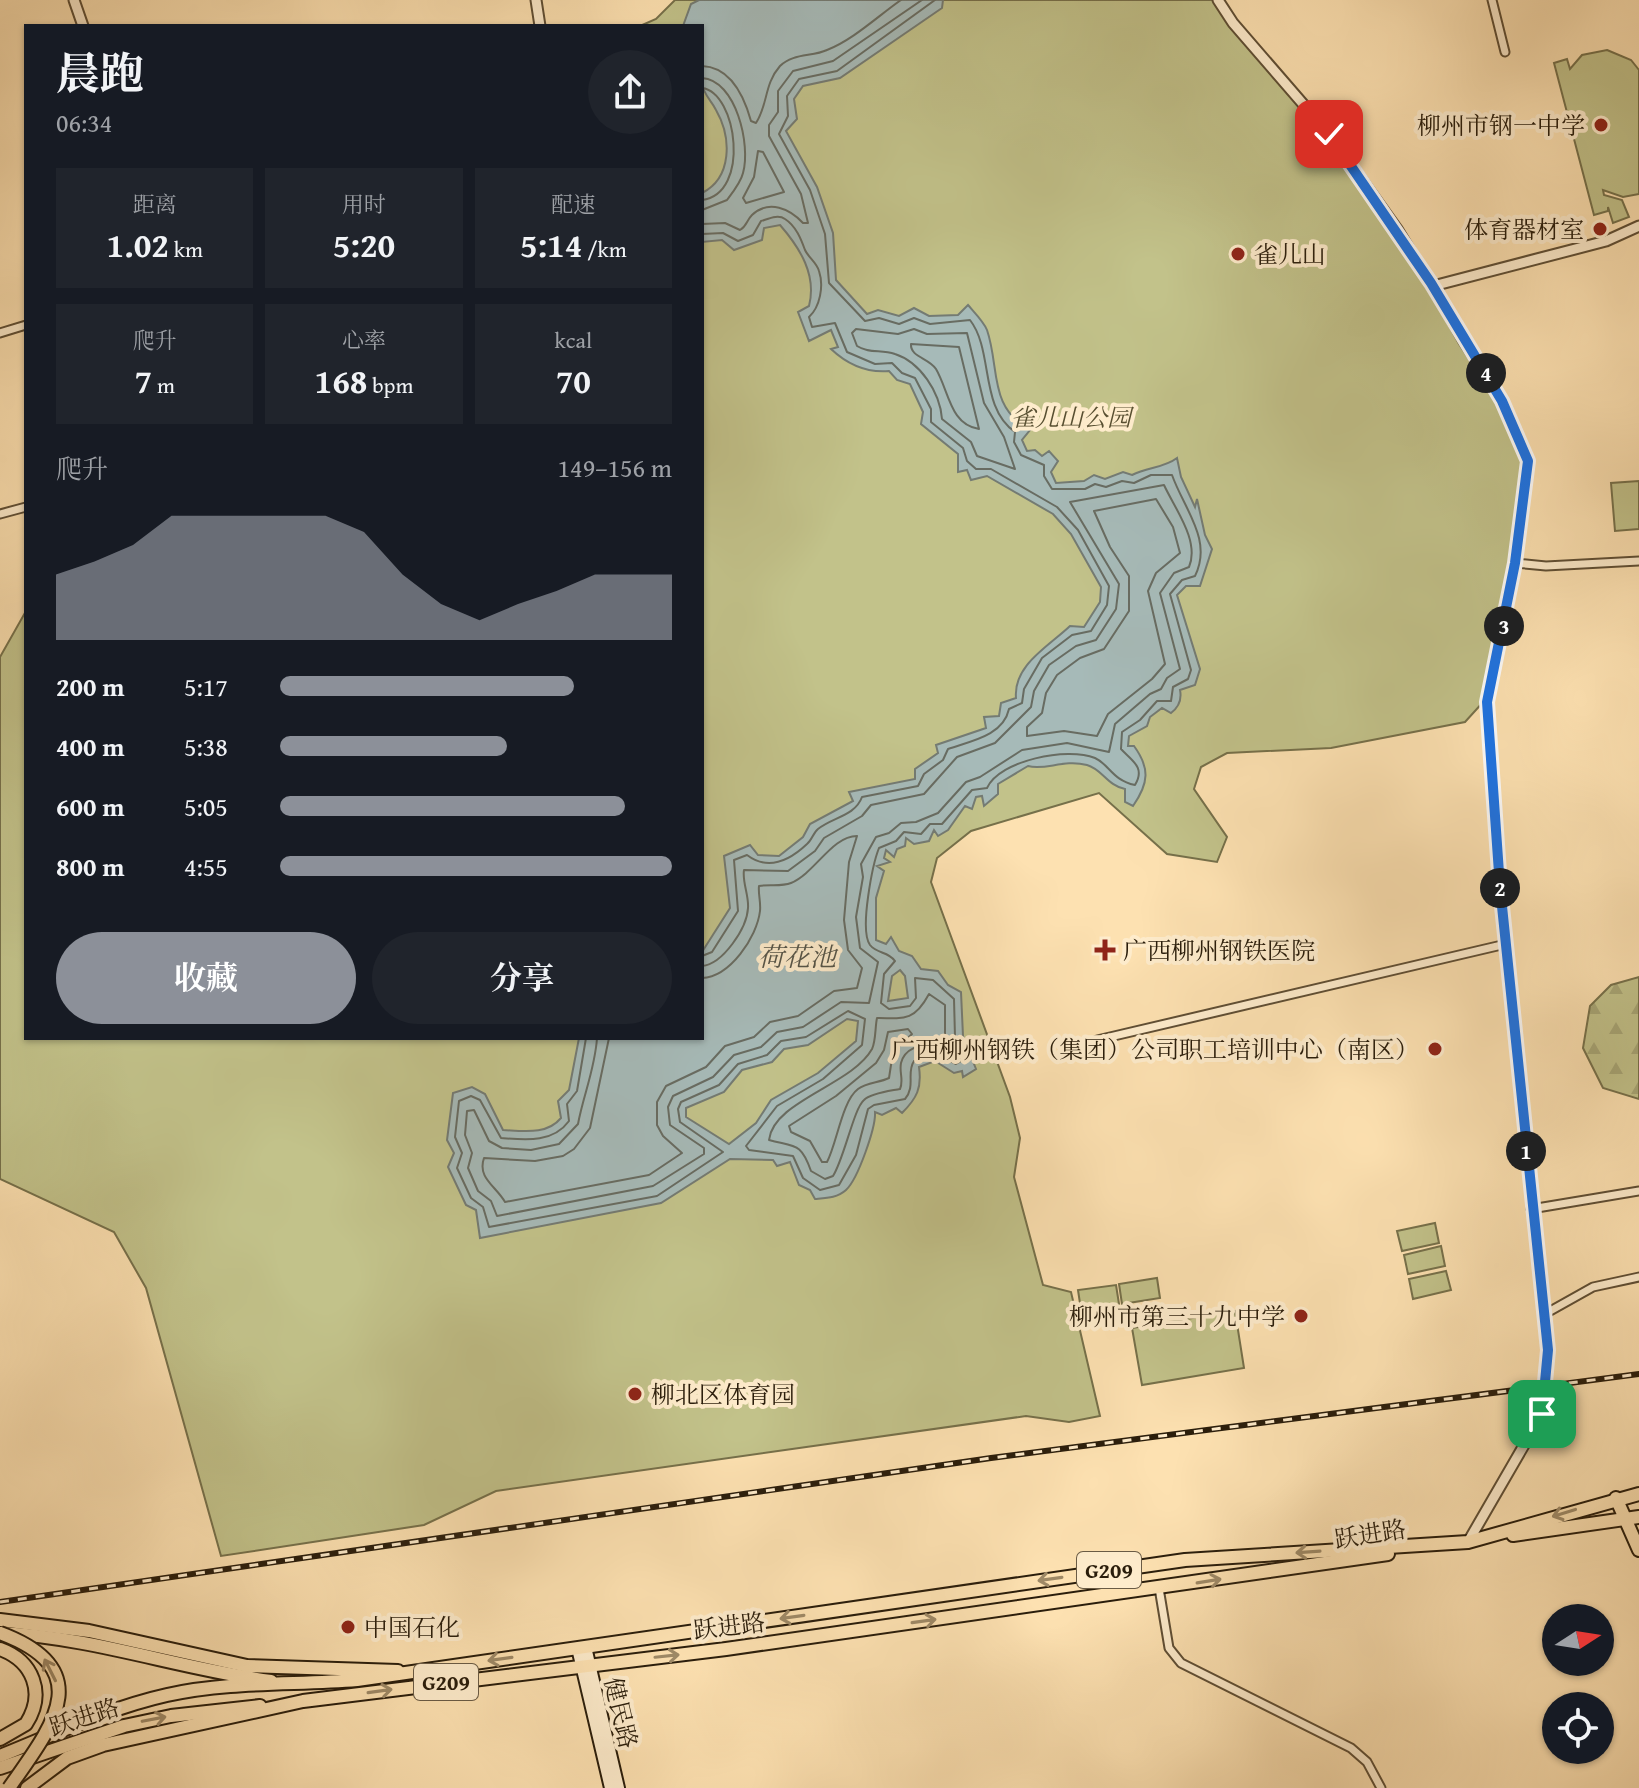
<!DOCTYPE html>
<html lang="zh">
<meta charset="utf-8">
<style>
body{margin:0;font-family:"Gentium Book Plus","Noto Serif SC",serif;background:#20242c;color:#f1f3f6;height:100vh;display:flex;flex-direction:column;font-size:30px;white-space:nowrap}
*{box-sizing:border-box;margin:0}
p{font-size:26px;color:#9ea1a6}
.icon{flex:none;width:44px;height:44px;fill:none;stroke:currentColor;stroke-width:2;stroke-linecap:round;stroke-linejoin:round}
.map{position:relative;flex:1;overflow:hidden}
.details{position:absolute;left:24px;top:24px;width:680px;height:1016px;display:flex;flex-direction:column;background:#171b24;border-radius:0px;box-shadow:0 2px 6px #0004}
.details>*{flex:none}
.needle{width:52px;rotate:78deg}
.tools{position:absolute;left:1542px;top:1604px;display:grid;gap:16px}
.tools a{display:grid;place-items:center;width:72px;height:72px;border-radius:50%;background:#171b24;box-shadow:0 2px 6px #0004;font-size:40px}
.pin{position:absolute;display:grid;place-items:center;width:68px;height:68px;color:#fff;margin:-34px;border-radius:16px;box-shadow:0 4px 12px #0006}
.km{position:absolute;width:40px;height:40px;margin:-20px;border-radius:50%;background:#222;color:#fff;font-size:22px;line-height:40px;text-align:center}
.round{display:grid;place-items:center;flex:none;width:84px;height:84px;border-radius:42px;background:#20242c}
.summary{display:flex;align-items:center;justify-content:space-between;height:136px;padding:0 32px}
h1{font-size:44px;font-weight:700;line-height:60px}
.figures{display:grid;grid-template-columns:repeat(3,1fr);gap:12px;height:136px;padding:8px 32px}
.figures div{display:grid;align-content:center;border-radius:0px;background:#20242c;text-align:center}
.figures b{font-size:34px;font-weight:700}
.figures small{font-size:22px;font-weight:400}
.figures p{font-size:22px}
.chart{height:224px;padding:16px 32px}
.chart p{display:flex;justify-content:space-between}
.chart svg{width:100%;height:144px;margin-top:8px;fill:#8c9099;opacity:.7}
.action{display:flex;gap:16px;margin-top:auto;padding:16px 32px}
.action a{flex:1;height:92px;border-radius:48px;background:#8c9099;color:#fff;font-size:32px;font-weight:700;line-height:92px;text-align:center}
.action a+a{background:#20242c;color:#f1f3f6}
ul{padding:0 32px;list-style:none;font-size:26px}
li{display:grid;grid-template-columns:128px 96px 1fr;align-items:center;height:60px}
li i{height:20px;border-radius:10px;background:#8c9099}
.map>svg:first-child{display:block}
.green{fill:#c2c28a;stroke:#76704a;stroke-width:2}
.forest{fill:url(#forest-firs);stroke:#76704a;stroke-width:2}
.water{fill:#a6bab8;stroke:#747b73;stroke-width:2;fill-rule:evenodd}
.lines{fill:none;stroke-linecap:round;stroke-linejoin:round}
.shore{stroke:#686c62;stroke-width:2}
.minor-casing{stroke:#5f4e34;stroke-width:11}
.tertiary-casing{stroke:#5f4e34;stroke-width:13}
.secondary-casing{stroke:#2a1d0b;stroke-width:14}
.primary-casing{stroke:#2a1d0b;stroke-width:16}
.trunk-casing{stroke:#2a1d0b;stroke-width:16}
.minor{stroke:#feeccc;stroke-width:7}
.tertiary{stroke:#feeccc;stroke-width:9}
.secondary{stroke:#feeccc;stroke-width:10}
.primary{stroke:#fde1b1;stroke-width:12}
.trunk{stroke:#fde1b1;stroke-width:12}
.rail-casing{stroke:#2a1d0b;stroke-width:6}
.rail{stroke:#feeccc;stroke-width:3;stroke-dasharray:9;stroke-linecap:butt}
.primary-bridge-casing{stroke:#2a1d0b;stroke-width:16;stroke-linecap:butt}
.primary-bridge{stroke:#fde1b1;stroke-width:12}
.oneway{stroke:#9e8966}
.route-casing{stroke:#fff;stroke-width:16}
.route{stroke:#1a73e8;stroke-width:10}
.poi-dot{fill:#8f2418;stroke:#feeccc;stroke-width:3}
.labels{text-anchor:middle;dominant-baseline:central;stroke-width:8;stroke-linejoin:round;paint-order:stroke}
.shield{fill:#feeccc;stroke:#6a5b45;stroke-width:2}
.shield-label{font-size:22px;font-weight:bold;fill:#2a1d0b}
.poi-label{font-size:24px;fill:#2a1d0b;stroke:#feeccc;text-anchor:end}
.park-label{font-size:24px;font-style:italic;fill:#584f31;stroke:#feeccc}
.street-label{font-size:24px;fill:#2a1d0b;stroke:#feeccc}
.water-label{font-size:26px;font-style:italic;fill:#555448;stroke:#feeccc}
</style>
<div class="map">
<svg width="1639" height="1788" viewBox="0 0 1639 1788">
<defs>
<pattern id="forest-firs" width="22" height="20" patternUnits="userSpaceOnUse" patternTransform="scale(2)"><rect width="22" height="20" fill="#c2c28a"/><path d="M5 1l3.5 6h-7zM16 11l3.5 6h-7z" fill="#a7a676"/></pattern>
</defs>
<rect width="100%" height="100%" fill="#fde1b1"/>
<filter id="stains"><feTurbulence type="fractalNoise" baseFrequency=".0025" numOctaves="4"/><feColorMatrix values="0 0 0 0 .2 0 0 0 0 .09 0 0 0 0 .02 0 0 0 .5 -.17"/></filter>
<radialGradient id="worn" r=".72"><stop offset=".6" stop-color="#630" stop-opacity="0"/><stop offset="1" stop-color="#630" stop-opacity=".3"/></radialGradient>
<g class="green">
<polygon points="675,0 1213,0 1327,135 1426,284 1459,344 1498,403 1525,463 1512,563 1485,700 1465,722 1331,748 1227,753 1201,767 1194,789 1227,837 1217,862 1167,854 1099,793 971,831 937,858 931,882 1010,1097 1020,1138 1014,1177 1043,1285 1071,1292 1100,1416 1069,1422 1026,1416 496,1491 424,1525 221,1556 146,1288 114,1232 0,1179 0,657 26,611 26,1038 702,1038 702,26 640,26 656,19"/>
<polygon points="1607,50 1631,60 1639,70 1639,194 1623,197 1603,190 1604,195 1622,200 1629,217 1613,223 1608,207 1608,211 1594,215 1554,63 1567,59 1570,69 1582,55"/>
<polygon points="1639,481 1639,529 1615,531 1611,483"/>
<polygon points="1435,1223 1439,1243 1402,1251 1397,1231"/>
<polygon points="1441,1246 1445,1266 1408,1274 1404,1255"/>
<polygon points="1446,1271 1451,1290 1413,1299 1409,1279"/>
<polygon points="1157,1278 1160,1298 1122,1304 1119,1284"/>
<polygon points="1116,1285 1119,1304 1081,1310 1078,1290"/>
<polygon points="1235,1311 1244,1368 1142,1385 1132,1328"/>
</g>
<polygon class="forest" points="1639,977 1639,1099 1603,1088 1583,1048 1590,1006 1611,985"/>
<path class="water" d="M699,0h244l-1,8 -102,70 -37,8 -9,13 3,20 -11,12 31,56 16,46 3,47 31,34 11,-4 21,6 15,-8 15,8 29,-1 10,-10c6,7 16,17 19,25 13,38 1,77 43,100l-8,10 5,11 8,-1 7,6 7,-5 9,10 -7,11 5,11 28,-2 10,-6 11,4 18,-7 9,3c16,-8 32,-7 45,-17l4,19 14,30 2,-8 8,36 7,14 -12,37h-14l-9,9 23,74 -5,16 -15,5c2,10 -1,17 -9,23l-9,-5 -12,9 -3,9 -18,10 -1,10h6c16,22 15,37 -1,60l-8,-4v-13c-17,-3 -23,-20 -38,-24 -24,-6 -42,6 -59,1l-30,18v10l-14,12 -2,-10 -6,1 -4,12 -7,-3 -17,24 -10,6 -4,-6 -5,11 -15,3 -8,-6 -1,8 -8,3 -3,8 -8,-7 -2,8 6,4 -13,4 7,5 -8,27v42l10,4 5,-7 8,14 13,5 9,13 17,2 10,14 13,7 2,44 13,33 -13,8 -1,-6 -8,2 -19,-12 -16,6c3,21 -2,31 -17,46l-6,-5 -14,7 -7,-3c1,15 -17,67 -29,78 -9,8 -19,8 -31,9l-5,-9 -11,-5 -9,-23 -13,4 -4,-6 -43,-1 -69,44 -181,35 -4,-28 -10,-5 -18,-38 6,-14 -7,-13 6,-47 19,-6 13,7 18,36c21,1 44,5 58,-12l-3,-17 11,-11 10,-52h123v-86l28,-44 -6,-52 26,-11 8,10 21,1 24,-19 7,-13 43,-23 -4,-9 66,-13v-10l23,-16 -2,-8 50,-17 -2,-11 15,-1 2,-13 15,-5c-3,-33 33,-52 54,-72l14,1 16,-25 1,-15 -30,-53 -18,-20 -66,-38 -16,4 -4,-10 -9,2v-18l-37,-30 2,-12 -13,-28 -13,-4 -8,-9c-23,2 -41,-6 -58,-22l7,-2 -7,-17 -22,11 -11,-29 11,-6c8,-31 -9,-58 -29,-81l-16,3 -2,12 -28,10 -12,-10 -20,2v-49c30,-15 30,-55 14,-83 -5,-10 -13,-16 -14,-27 -2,-18 0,-38 0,-57h-19l8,-22zM900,970l5,6 3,22 -20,3 4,-25zM847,1019l11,2 -2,20 -38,32 -47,27 -15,23 -27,21 -43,-27v-9l38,-16 18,-22 30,-8 12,-13 24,-4z"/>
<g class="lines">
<g class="shore">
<path d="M702,66c29,1 42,30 49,55l5,2c12,-18 8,-39 24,-57 13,-13 32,-9 47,-16 26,-10 51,-34 74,-50"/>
<path d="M702,78c34,2 49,67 41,95 -2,9 -10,19 -16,27l-25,10"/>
<path d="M702,88c35,4 49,106 0,112"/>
<polygon points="758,151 763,152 784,192 746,203 743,198 754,177"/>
<path d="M702,224l23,-1 15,7c7,-4 6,-9 12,-15 17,-16 38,-6 51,8h5l-7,-29 -32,-58v-11l9,-13v-21l15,-20 40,-10 89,-61"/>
<path d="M702,234l21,-1 15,8 15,-6 8,-14c7,-2 17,-7 24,-2 11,7 16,20 20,31 3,7 12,13 14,21 5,15 1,36 -10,46l3,10 23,-4 12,29 28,12 17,-1 10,10 13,5 16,31v13l32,26 4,13 9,8h15l66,38 21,23 31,56 -2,19 -16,26 -19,4 -30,23 -18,31 -2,14 -13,6c-6,27 -38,32 -61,40l-5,11 -19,14 -6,12 -56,11c-7,19 -29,20 -44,32 -5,4 -6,11 -11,15 -18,17 -39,27 -60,11l-13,5 4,51 -26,41 -10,4"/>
<path d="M856,329l42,5 16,-5 13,5 40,-1 17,70 20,34 11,32 -38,-13 -6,-14 -29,-23c-2,-27 -22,-57 -47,-65 -14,-5 -25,0 -38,-8l-5,-13z"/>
<path d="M911,344l48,3 20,82c-29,-4 -30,-38 -43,-60 -7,-11 -26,-12 -25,-25z"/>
<polygon points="1156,499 1173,527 1180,553 1156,573 1148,591 1165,664 1152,679 1108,714 1097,736 1064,731 1027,736 1027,727 1042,713 1046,693 1057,675 1080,658 1104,649 1129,611 1129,576 1110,547 1094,511"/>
<path d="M929,994l16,11v36c-15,4 -39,2 -44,22 -2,10 3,17 -1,26 -10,2 -29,4 -36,11 -10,8 -20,59 -31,76l-8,3 -14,-8c-10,-29 -16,-24 -42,-31 4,-39 83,-55 103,-91 4,-8 3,-22 5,-31 29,1 38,2 52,-24z"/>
<path d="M908,1029l4,5 -19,18 -4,26c-10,5 -22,4 -31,11 -16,12 -21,54 -31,73h-5l-12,-21 -19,-9 -2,-6 47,-30 40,-33 8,-13 4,-18z"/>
<path d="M586,1038l-9,53 -10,13 2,17c-16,22 -43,19 -68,17l-21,-38 -9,-4 -12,5 -4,36 7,16 -5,15 14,30 12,9 6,20 168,-31 66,-44 -43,-30 -2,-13 3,-7 38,-17 19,-21 29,-9 14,-14 25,-4 42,-26 17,8 -3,26 -39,34 -46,27 -31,40 3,4 44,6 10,22 17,12 19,-5 17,-30 12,-46 6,-4 31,-6c11,-13 1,-26 9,-38l21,-8 21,11 7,-4 -8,-23 -1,-38 -21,-19 -18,-2 1,20 -6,8 -21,3 -8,-6 3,-29 11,-13c-7,-10 -18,-7 -25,-16 -11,-15 3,-82 9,-97l17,-7 8,-9 17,2 9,-10h12l30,-34 15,-2c13,-28 80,-41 108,-30 15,7 17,22 40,27 11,-18 -4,-25 -14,-36l1,-17 18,-12 17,-19h14l2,-14 15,-8 3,-9 -21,-76 12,-14 13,-4c18,-36 -11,-67 -23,-101h-21l-17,8 -12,-2 -16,6 -11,-3 -10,5h-33l-8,-13v-11l-23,-10 -7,-13 1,-10c-36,-25 -21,-81 -45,-112l-40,4 -16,-6 -15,6 -20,-6 -14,3 -36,-38 -4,-49 -15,-44 -31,-56 9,-18 -1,-20 12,-17 38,-8 98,-71"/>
<path d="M597,1038c-2,31 -14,58 -19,86l-19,20 -28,6 -29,-2 -13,-7 -15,-31 -7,1 -2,24 7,18 -4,15 10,23 13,10 6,15 156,-30 51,-32v-6l-34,-23 -2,-18 5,-11 40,-19 21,-22 27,-8 16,-15 26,-5 38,-25 28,1 9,-41 -18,-14 -4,-31 7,-40 -2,-13 15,-27 13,-4 12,-10 15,-1 22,-9 28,-31 14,-5 42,-27 45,-7 42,9 6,-28 35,-30 11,-5 6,-11 13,-9 -20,-76 14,-20 15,-6c11,-26 -14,-58 -25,-82l-94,17 49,82 -3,25 -20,31 -20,6 -27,19 -15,26 -3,16 -36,36 -38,14 -33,37 -53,11 -9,11 -38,22 -9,13 -27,20 -44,-1c-2,12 5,25 4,38 -1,20 -25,56 -46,58"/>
<path d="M609,1038l-19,90 -16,21 -11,7 -28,5 -51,-3c-7,20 12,28 21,44l144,-27 33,-22 -19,-17 -6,-11v-23l9,-16 40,-19 19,-21 29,-9 16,-15 28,-6 36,-25 23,-3 5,-20 -14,-18 -4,-30 5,-58 8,-26c-25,0 -42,37 -66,47 -10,4 -22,1 -32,3 -1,8 2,16 1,25 -3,26 -30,66 -58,67"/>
</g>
<g class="minor-casing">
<g id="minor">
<polyline points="1492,0 1505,52"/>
<polyline points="0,333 26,325"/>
<polyline points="0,514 26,507"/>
<polyline points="1515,563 1546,566 1639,561"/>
<polyline points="1097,1040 1506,944"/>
<polyline points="1531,1209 1639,1191"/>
<polyline points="1543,1315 1593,1287 1639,1277"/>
<polyline points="1159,1588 1169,1648 1181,1663 1351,1748 1367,1762 1381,1788"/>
</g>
</g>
<g class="tertiary-casing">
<g id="tertiary">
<polyline points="74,0 83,26"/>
<polyline points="536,0 540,26"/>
<polyline points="1218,0 1233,23 1329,134 1397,229 1502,401 1528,461 1515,563 1487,702 1500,887 1548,1350 1542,1414 1468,1542"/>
<polyline points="1433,286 1606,241 1639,226"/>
</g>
</g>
<g class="secondary-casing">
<g id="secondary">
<polyline points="586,1647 619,1788"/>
<polyline points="577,1648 610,1788"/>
</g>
</g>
<g class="primary-casing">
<g id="primary">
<polyline points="0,1620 89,1631 247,1666 398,1671"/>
<path d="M0,1633c93,4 180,36 271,48"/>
<path d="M0,1649c33,12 46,44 26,75l-26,15"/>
<polyline points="0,1768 124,1726 171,1716 260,1706"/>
</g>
</g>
<g class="trunk-casing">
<g id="trunk">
<polyline points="1616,1498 1639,1550"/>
<polyline points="1513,1535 1639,1517"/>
<path d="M0,1756c55,-22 109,-48 167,-61 63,-14 127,-10 190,-15l828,-120 283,-18 171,-48"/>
<polyline points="27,1788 67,1758 103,1745 303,1701 726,1649 1388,1554"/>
</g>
</g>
<use href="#minor" class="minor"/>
<use href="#tertiary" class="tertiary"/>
<use href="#secondary" class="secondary"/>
<use href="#primary" class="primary"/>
<use href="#trunk" class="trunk"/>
<g class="rail-casing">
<polyline id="rail" points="0,1602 991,1458 1639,1374"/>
</g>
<use href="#rail" class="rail"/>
<g class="primary-bridge-casing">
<path id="primary-bridge" d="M0,1633c100,37 51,95 9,155"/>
</g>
<use href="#primary-bridge" class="primary-bridge"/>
</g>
<defs><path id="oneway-shaft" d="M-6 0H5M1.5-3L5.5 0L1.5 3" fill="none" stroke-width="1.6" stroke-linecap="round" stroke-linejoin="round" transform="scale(2)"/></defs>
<g class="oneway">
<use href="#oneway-shaft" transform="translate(1564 1513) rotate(163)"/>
<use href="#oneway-shaft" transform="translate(1308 1552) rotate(176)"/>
<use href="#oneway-shaft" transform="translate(1050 1579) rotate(172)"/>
<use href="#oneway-shaft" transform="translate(1209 1581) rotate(-9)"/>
<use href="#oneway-shaft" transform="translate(792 1617) rotate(172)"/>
<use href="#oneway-shaft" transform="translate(924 1621) rotate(-8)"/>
<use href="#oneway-shaft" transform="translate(667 1656) rotate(-6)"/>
<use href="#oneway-shaft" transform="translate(500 1659) rotate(172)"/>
<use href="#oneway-shaft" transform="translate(50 1670) rotate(-117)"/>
<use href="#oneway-shaft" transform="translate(380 1691) rotate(-8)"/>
<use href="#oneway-shaft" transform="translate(154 1719) rotate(-11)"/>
</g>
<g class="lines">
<g class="route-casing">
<polyline id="route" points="1329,134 1431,283 1502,401 1528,461 1515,563 1487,702 1500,887 1548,1350 1542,1414"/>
</g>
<use href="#route" class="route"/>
</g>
<g class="poi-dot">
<circle cx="1601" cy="125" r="8"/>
<circle cx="1600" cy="229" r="8"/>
<circle cx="1238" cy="254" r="8"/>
<path d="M1101 938h8v8h8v8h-8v8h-8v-8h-8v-8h8z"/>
<circle cx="1435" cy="1049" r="8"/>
<circle cx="1301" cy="1316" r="8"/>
<circle cx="635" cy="1394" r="8"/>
<circle cx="348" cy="1627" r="8"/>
</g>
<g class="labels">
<g class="shield">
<rect x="1077" y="1552" width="64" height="36" rx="6"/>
<rect x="414" y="1664" width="64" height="36" rx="6"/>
</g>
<g class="shield-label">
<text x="1109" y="1570">G209</text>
<text x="446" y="1682">G209</text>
</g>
<g class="poi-label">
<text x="1585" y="125">柳州市钢一中学</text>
<text x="1584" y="229">体育器材室</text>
<text x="1254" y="254" text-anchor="start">雀儿山</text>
<text x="1123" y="950" text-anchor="start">广西柳州钢铁医院</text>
<text x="1419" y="1049">广西柳州钢铁（集团）公司职工培训中心（南区）</text>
<text x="1285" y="1316">柳州市第三十九中学</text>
<text x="651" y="1394" text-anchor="start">柳北区体育园</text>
<text x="364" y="1627" text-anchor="start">中国石化</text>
</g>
<g class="park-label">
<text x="1071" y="417">雀儿山公园</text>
</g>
<g class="street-label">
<text transform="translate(1370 1534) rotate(-9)">跃进路</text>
<text transform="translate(729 1626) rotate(-7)">跃进路</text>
<text transform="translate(621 1713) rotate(77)">健民路</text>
<text transform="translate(84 1717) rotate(-18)">跃进路</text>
</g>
<g class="water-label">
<text x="797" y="956">荷花池</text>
</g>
</g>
<rect width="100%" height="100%" filter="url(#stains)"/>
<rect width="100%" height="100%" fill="url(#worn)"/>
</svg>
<div class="tools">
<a><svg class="needle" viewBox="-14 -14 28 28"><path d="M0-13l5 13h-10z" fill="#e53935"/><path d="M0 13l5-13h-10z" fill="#9ea1a6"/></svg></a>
<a><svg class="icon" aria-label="locate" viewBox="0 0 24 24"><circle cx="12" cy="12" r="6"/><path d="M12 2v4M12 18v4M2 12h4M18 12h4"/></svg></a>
</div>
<div class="pin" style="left:1542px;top:1414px;background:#1e9e55"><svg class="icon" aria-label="arrive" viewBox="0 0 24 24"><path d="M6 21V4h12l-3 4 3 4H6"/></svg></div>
<div class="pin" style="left:1329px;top:134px;background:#d93025"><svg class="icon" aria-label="check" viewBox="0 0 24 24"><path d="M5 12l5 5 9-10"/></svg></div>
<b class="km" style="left:1526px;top:1151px">1</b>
<b class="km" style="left:1500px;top:888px">2</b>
<b class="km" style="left:1504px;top:626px">3</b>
<b class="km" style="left:1486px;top:373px">4</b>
<section class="details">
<div class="summary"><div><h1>晨跑</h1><p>06:34</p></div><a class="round"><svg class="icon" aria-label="share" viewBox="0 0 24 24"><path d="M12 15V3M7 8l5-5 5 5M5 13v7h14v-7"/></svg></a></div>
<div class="figures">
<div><p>距离</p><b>1.02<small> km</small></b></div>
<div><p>用时</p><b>5:20</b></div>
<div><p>配速</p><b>5:14<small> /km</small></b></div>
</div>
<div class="figures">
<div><p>爬升</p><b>7<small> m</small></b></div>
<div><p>心率</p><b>168<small> bpm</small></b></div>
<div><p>kcal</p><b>70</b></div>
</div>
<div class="chart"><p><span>爬升</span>149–156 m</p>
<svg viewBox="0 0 160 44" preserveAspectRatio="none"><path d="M0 44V24L10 20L20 15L30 6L40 6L50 6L60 6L70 6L80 11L90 24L100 33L110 38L120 33L130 29L140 24L150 24L160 24V44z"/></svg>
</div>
<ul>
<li><b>200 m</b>5:17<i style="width:75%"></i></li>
<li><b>400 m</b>5:38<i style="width:58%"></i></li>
<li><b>600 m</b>5:05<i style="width:88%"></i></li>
<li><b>800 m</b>4:55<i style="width:100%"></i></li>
</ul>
<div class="action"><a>收藏</a><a>分享</a></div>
</section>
</div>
